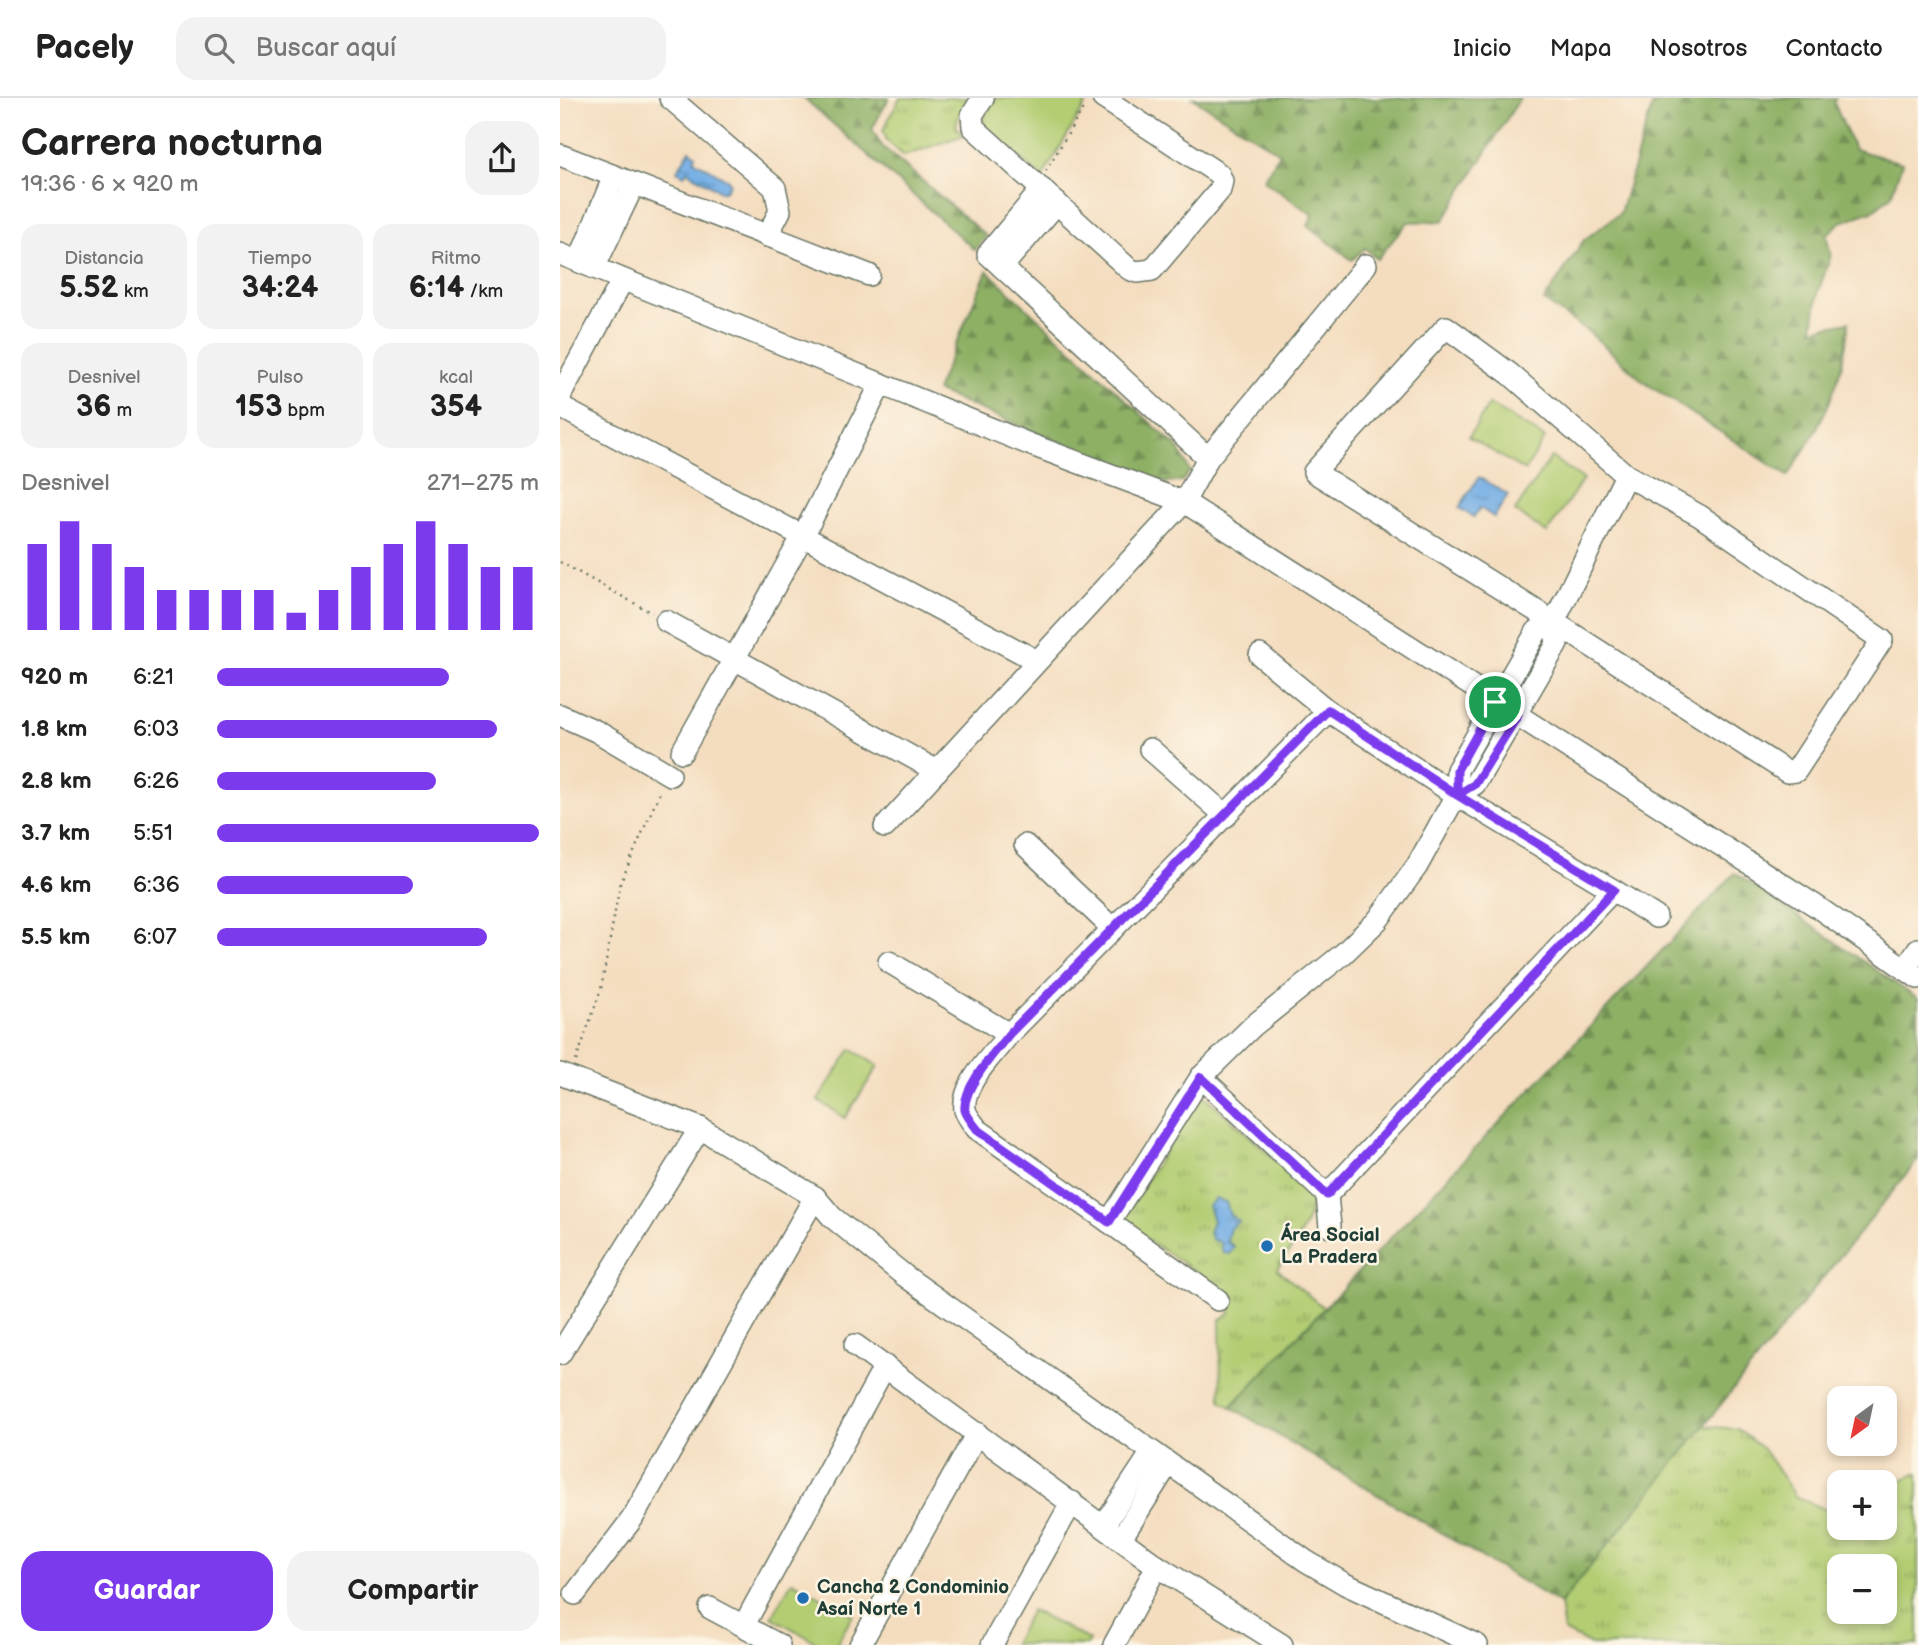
<!DOCTYPE html>
<html lang="es">
<meta charset="utf-8">
<style>
body{margin:0;font-family:"Balsamiq Sans",sans-serif;background:#f2f2f2;color:#222;height:100vh;display:flex;flex-direction:column;font-size:26px;white-space:nowrap}
*{box-sizing:border-box;margin:0}
p{font-size:23px;color:#767676}
.icon{flex:none;width:38px;height:38px;fill:none;stroke:currentColor;stroke-width:2;stroke-linecap:round;stroke-linejoin:round}
.map{position:relative;flex:1;overflow:hidden}
.sheet{display:flex;flex-direction:column;background:#fff;width:560px}
.sheet>*{flex:none}
.needle{width:46px;rotate:213deg}
.controls{position:absolute;left:1267px;top:1288px;display:grid;gap:14px}
.controls a{display:grid;place-items:center;width:70px;height:70px;border-radius:14px;background:#fff;box-shadow:0 4px 10px #0003;font-size:35px}
.pin{position:absolute;display:grid;place-items:center;width:60px;height:60px;color:#fff;margin:-30px;border:4px solid #fff;border-radius:50%;box-shadow:0 2px 7px #0007}
.round{display:grid;place-items:center;flex:none;width:74px;height:74px;border-radius:21px;background:#f2f2f2}
.overview{display:flex;align-items:center;justify-content:space-between;height:119px;padding:0 21px}
h1{font-size:38px;font-weight:700;line-height:52px}
.figures{display:grid;grid-template-columns:repeat(3,1fr);gap:10px;height:119px;padding:7px 21px}
.figures div{display:grid;align-content:center;border-radius:18px;background:#f2f2f2;text-align:center}
.figures b{font-size:30px;font-weight:700}
.figures small{font-size:19px;font-weight:400}
.figures p{font-size:19px}
.chart{height:196px;padding:14px 21px}
.chart p{display:flex;justify-content:space-between}
.chart svg{width:100%;height:126px;margin-top:7px;stroke:#7c3aed;stroke-width:6}
.button{display:flex;gap:14px;margin-top:auto;padding:14px 21px}
.button a{flex:1;height:80px;border-radius:21px;background:#7c3aed;color:#fff;font-size:28px;font-weight:700;line-height:80px;text-align:center}
.button a+a{background:#f2f2f2;color:#222}
ul{padding:0 21px;list-style:none;font-size:23px}
li{display:grid;grid-template-columns:112px 84px 1fr;align-items:center;height:52px}
li i{height:18px;border-radius:9px;background:#7c3aed}
header{display:flex;align-items:center;gap:42px;box-sizing:border-box;height:98px;padding:0 35px;background:#fff;border-bottom:2px solid #e0e0e0}
header strong{font-size:33px}
nav{display:flex;gap:38px;margin-inline-start:auto;font-size:24px}
.search{width:490px;height:63px;background:#f2f2f2;display:flex;align-items:center;gap:18px;box-sizing:border-box;padding:0 24px;border-radius:21px;color:#767676;font-size:26px}
main{display:flex;flex:1;min-height:0}
.map>svg:first-child{display:block}
.grass{fill:url(#grass-tufts);stroke:#698554;stroke-width:2;fill-rule:evenodd}
.forest{fill:url(#forest-firs);stroke:#56764c;stroke-width:2}
.green{fill:#b3cd73;stroke:#698554;stroke-width:2}
.water{fill:url(#water-ripples);stroke:#4a768c;stroke-width:2}
.lines{fill:none;stroke-linecap:round;stroke-linejoin:round}
.minor-casing{stroke:#6a7565;stroke-width:24}
.path{stroke:#6a7565;stroke-width:2.5;stroke-dasharray:2 5;stroke-linecap:butt}
.minor{stroke:#fff;stroke-width:21}
.route-casing{stroke:#fff;stroke-width:14}
.route{stroke:#7c3aed;stroke-width:9}
.poi-dot{fill:#1f6fb2;stroke:#fcf5e5;stroke-width:2.5}
.labels{text-anchor:middle;dominant-baseline:central;stroke-width:5;stroke-linejoin:round;paint-order:stroke}
.poi-label{font-size:19px;font-weight:bold;fill:#1f3d34;stroke:#fcf5e5;text-anchor:start}
</style>
<header>
<strong>Pacely</strong>
<div class="search"><svg class="icon" aria-label="search" viewBox="0 0 24 24"><circle cx="10" cy="10" r="6"/><path d="M15 15l6 6"/></svg>Buscar aquí</div>
<nav><a>Inicio</a><a>Mapa</a><a>Nosotros</a><a>Contacto</a></nav>
</header>
<main>
<section class="sheet">
<div class="overview"><div><h1>Carrera nocturna</h1><p>19:36 · 6 × 920 m</p></div><a class="round"><svg class="icon" aria-label="share" viewBox="0 0 24 24"><path d="M12 15V3M7 8l5-5 5 5M5 13v7h14v-7"/></svg></a></div>
<div class="figures">
<div><p>Distancia</p><b>5.52<small> km</small></b></div>
<div><p>Tiempo</p><b>34:24</b></div>
<div><p>Ritmo</p><b>6:14<small> /km</small></b></div>
</div>
<div class="figures">
<div><p>Desnivel</p><b>36<small> m</small></b></div>
<div><p>Pulso</p><b>153<small> bpm</small></b></div>
<div><p>kcal</p><b>354</b></div>
</div>
<div class="chart"><p><span>Desnivel</span>271–275 m</p>
<svg viewBox="0 0 160 44" preserveAspectRatio="none"><path d="M5 44V14M15 44V6M25 44V14M35 44V22M45 44V30M55 44V30M65 44V30M75 44V30M85 44V38M95 44V30M105 44V22M115 44V14M125 44V6M135 44V14M145 44V22M155 44V22"/></svg>
</div>
<ul>
<li><b>920 m</b>6:21<i style="width:72%"></i></li>
<li><b>1.8 km</b>6:03<i style="width:87%"></i></li>
<li><b>2.8 km</b>6:26<i style="width:68%"></i></li>
<li><b>3.7 km</b>5:51<i style="width:100%"></i></li>
<li><b>4.6 km</b>6:36<i style="width:61%"></i></li>
<li><b>5.5 km</b>6:07<i style="width:84%"></i></li>
</ul>
<div class="button"><a>Guardar</a><a>Compartir</a></div>
</section>
<div class="map">
<svg width="1358" height="1547" viewBox="0 0 1358 1547">
<defs>
<pattern id="grass-tufts" width="24" height="20" patternUnits="userSpaceOnUse" patternTransform="scale(1.75)"><rect width="24" height="20" fill="#b3cd73"/><path d="M3 7l-1-3M5 7V3M7 7l1-3M15 17l-1-3M17 17v-4M19 17l1-3" fill="none" stroke="#91a85f"/></pattern>
<pattern id="forest-firs" width="22" height="20" patternUnits="userSpaceOnUse" patternTransform="scale(1.75)"><rect width="22" height="20" fill="#8eb065"/><path d="M5 1l3.5 6h-7zM16 11l3.5 6h-7z" fill="#739054"/></pattern>
<pattern id="water-ripples" width="26" height="14" patternUnits="userSpaceOnUse" patternTransform="scale(1.75)"><rect width="26" height="14" fill="#75aee5"/><path d="M2 4q2-2 4 0t4 0M15 11q2-2 4 0t4 0" fill="none" stroke="#5f8fba"/></pattern>
</defs>
<rect width="100%" height="100%" fill="#fcf5e5"/>
<filter id="ink" filterUnits="userSpaceOnUse"><feTurbulence type="fractalNoise" baseFrequency=".0143" numOctaves="2"/><feDisplacementMap in="SourceGraphic" scale="14" xChannelSelector="R" yChannelSelector="G"/><feConvolveMatrix kernelMatrix="1 2 1 2 8 2 1 2 1" color-interpolation-filters="sRGB"/></filter>
<filter id="wash" filterUnits="userSpaceOnUse"><feTurbulence type="fractalNoise" baseFrequency=".00686" numOctaves="4" result="noise"/><feDisplacementMap in="SourceGraphic" scale="28" xChannelSelector="R" yChannelSelector="G"/><feGaussianBlur stdDeviation="1.57" result="paint"/><feColorMatrix in="noise" values="0 0 0 0 0 0 0 0 0 0 0 0 0 0 0 0 0 1.4 0 .05"/><feComposite in="paint" operator="in"/></filter>
<g filter="url(#wash)">
<rect width="100%" height="100%" fill="#f4ddbf"/>
<g class="grass">
<path d="M340,0h71c-7,10 -14,16 -15,29l8,8 -60,21 -17,-15 -4,-11z"/>
<path d="M641,994l110,100c3,30 -18,53 -34,77l47,39 -93,99 -10,-7 -1,-80 10,-7 2,-13 -3,-6 -108,-72z"/>
<path d="M1143,1328l34,3 26,20 33,48 32,14 11,-5v22h46v-41l33,-14v172h-327l-27,-14 -4,-27zM1279,1468h46v46h-46z"/>
</g>
<g class="forest">
<polygon points="244,0 329,0 312,31 322,48 426,138 415,152"/>
<polygon points="633,0 960,0 883,123 848,124 817,161 805,150 792,162 748,128 753,117 703,82 720,55"/>
<path d="M1107,0h169l-2,5 20,46 48,14 -11,33 -19,15 -31,11 -15,13 5,20 -13,37 -5,37 36,-7c-7,65 -26,100 -61,154l-144,-94 -54,-49 -46,-32 40,-61 36,-27 32,-107z"/>
<polygon points="427,173 619,351 630,373 622,383 598,385 376,293"/>
<polygon points="1175,775 1358,901 1358,1062 1000,1506 671,1309"/>
</g>
<g class="green">
<polygon points="436,0 521,0 527,4 482,80 424,27 423,20"/>
<polygon points="929,306 985,340 965,373 909,339"/>
<polygon points="991,359 1023,381 987,435 955,413"/>
<polygon points="291,951 318,968 285,1020 258,1002"/>
<polygon points="232,1483 293,1517 276,1547 261,1547 212,1519"/>
<polygon points="471,1512 529,1542 527,1547 453,1546"/>
</g>
<g class="water">
<polygon points="130,52 136,57 134,62 168,82 170,85 166,92 162,94 127,73 124,77 117,73"/>
<polygon points="919,379 948,397 934,419 920,410 914,419 899,410"/>
<polygon points="655,1101 666,1104 670,1117 679,1123 670,1130 667,1143 674,1149 669,1156 663,1155 660,1144 652,1142 649,1135 653,1122 648,1108"/>
</g>
</g>
<g filter="url(#ink)">
<g class="lines">
<g class="minor-casing">
<g id="minor">
<polyline points="110,0 215,90 220,113 207,138"/>
<polyline points="423,0 412,17 413,29 569,171 577,174 592,172 660,92 662,83 659,76 543,0"/>
<polyline points="0,57 309,177"/>
<polyline points="0,156 469,346 624,404 1256,808 1358,880"/>
<polyline points="19,163 54,78"/>
<polyline points="442,169 497,105"/>
<polyline points="34,170 74,86"/>
<polygon points="886,229 950,276 1066,377 1140,418 1322,542 1236,673 1227,674 994,524 754,374"/>
<polyline points="0,303 1,296 62,183"/>
<polyline points="0,304 4,311 477,563"/>
<polyline points="648,360 806,167"/>
<polyline points="106,523 377,673"/>
<path d="M700,557l68,56 -319,323c-14,19 -48,50 -44,76 2,7 8,13 12,19l132,93 92,-145 52,-51 90,-72 34,-33 40,-55 39,-71 1,-25 80,-139 17,-9"/>
<polyline points="768,613 896,697 1053,792"/>
<polyline points="0,617 36,633 110,677"/>
<polyline points="590,651 666,718"/>
<polyline points="122,654 244,436 321,286"/>
<polyline points="896,697 915,686 997,546 994,524 1066,377"/>
<polyline points="325,729 624,404 648,360 428,156 482,91"/>
<polyline points="465,747 553,831"/>
<polyline points="329,864 449,936"/>
<polyline points="1345,871 1358,851"/>
<polyline points="0,976 140,1030 255,1099 272,1119 345,1178 746,1463 785,1486 917,1547"/>
<polyline points="641,979 767,1097 770,1129"/>
<polyline points="767,1097 1053,792 1096,819"/>
<polyline points="549,1124 658,1202"/>
<polyline points="295,1247 597,1468 722,1547"/>
<polyline points="0,1256 140,1030"/>
<polyline points="544,1427 592,1354"/>
<polyline points="562,1439 608,1366"/>
<polyline points="15,1496 72,1421 255,1099"/>
<polyline points="150,1510 219,1547"/>
<polyline points="184,1527 325,1268"/>
<polyline points="300,1547 417,1335"/>
<polyline points="432,1547 512,1404"/>
<polyline points="554,1547 597,1468"/>
</g>
</g>
<g class="path">
<polyline points="486,73 525,7"/>
<polyline points="0,464 92,515"/>
<polyline points="16,963 41,891 60,786 100,694"/>
</g>
<use href="#minor" class="minor"/>
</g>
</g>
<g class="lines" filter="url(#ink)">
<g class="route-casing">
<path id="route" d="M935,604l-38,68v25l-129,-85 -319,324c-13,17 -47,54 -44,76 2,7 8,13 12,19l132,93 92,-145 126,118 287,-305 -157,-95 18,-11 43,-69 -23,-13"/>
</g>
<use href="#route" class="route"/>
</g>
<g class="poi-dot">
<circle cx="707" cy="1148" r="7"/>
<circle cx="243" cy="1500" r="7"/>
</g>
<g class="labels">
<g class="poi-label">
<text x="721" y="1137">Área Social<tspan x="721" dy="22">La Pradera</tspan></text>
<text x="257" y="1489">Cancha 2 Condominio<tspan x="257" dy="22">Asaí Norte 1</tspan></text>
</g>
</g>
</svg>
<div class="controls">
<a><svg class="needle" viewBox="-14 -14 28 28"><path d="M0-13l5 13h-10z" fill="#e53935"/><path d="M0 13l5-13h-10z" fill="#767676"/></svg></a>
<a>+</a>
<a>−</a>
</div>
<div class="pin" style="left:935px;top:604px;background:#1e9e55"><svg class="icon" aria-label="arrive" viewBox="0 0 24 24"><path d="M6 21V4h12l-3 4 3 4H6"/></svg></div>
</div>
</main>
